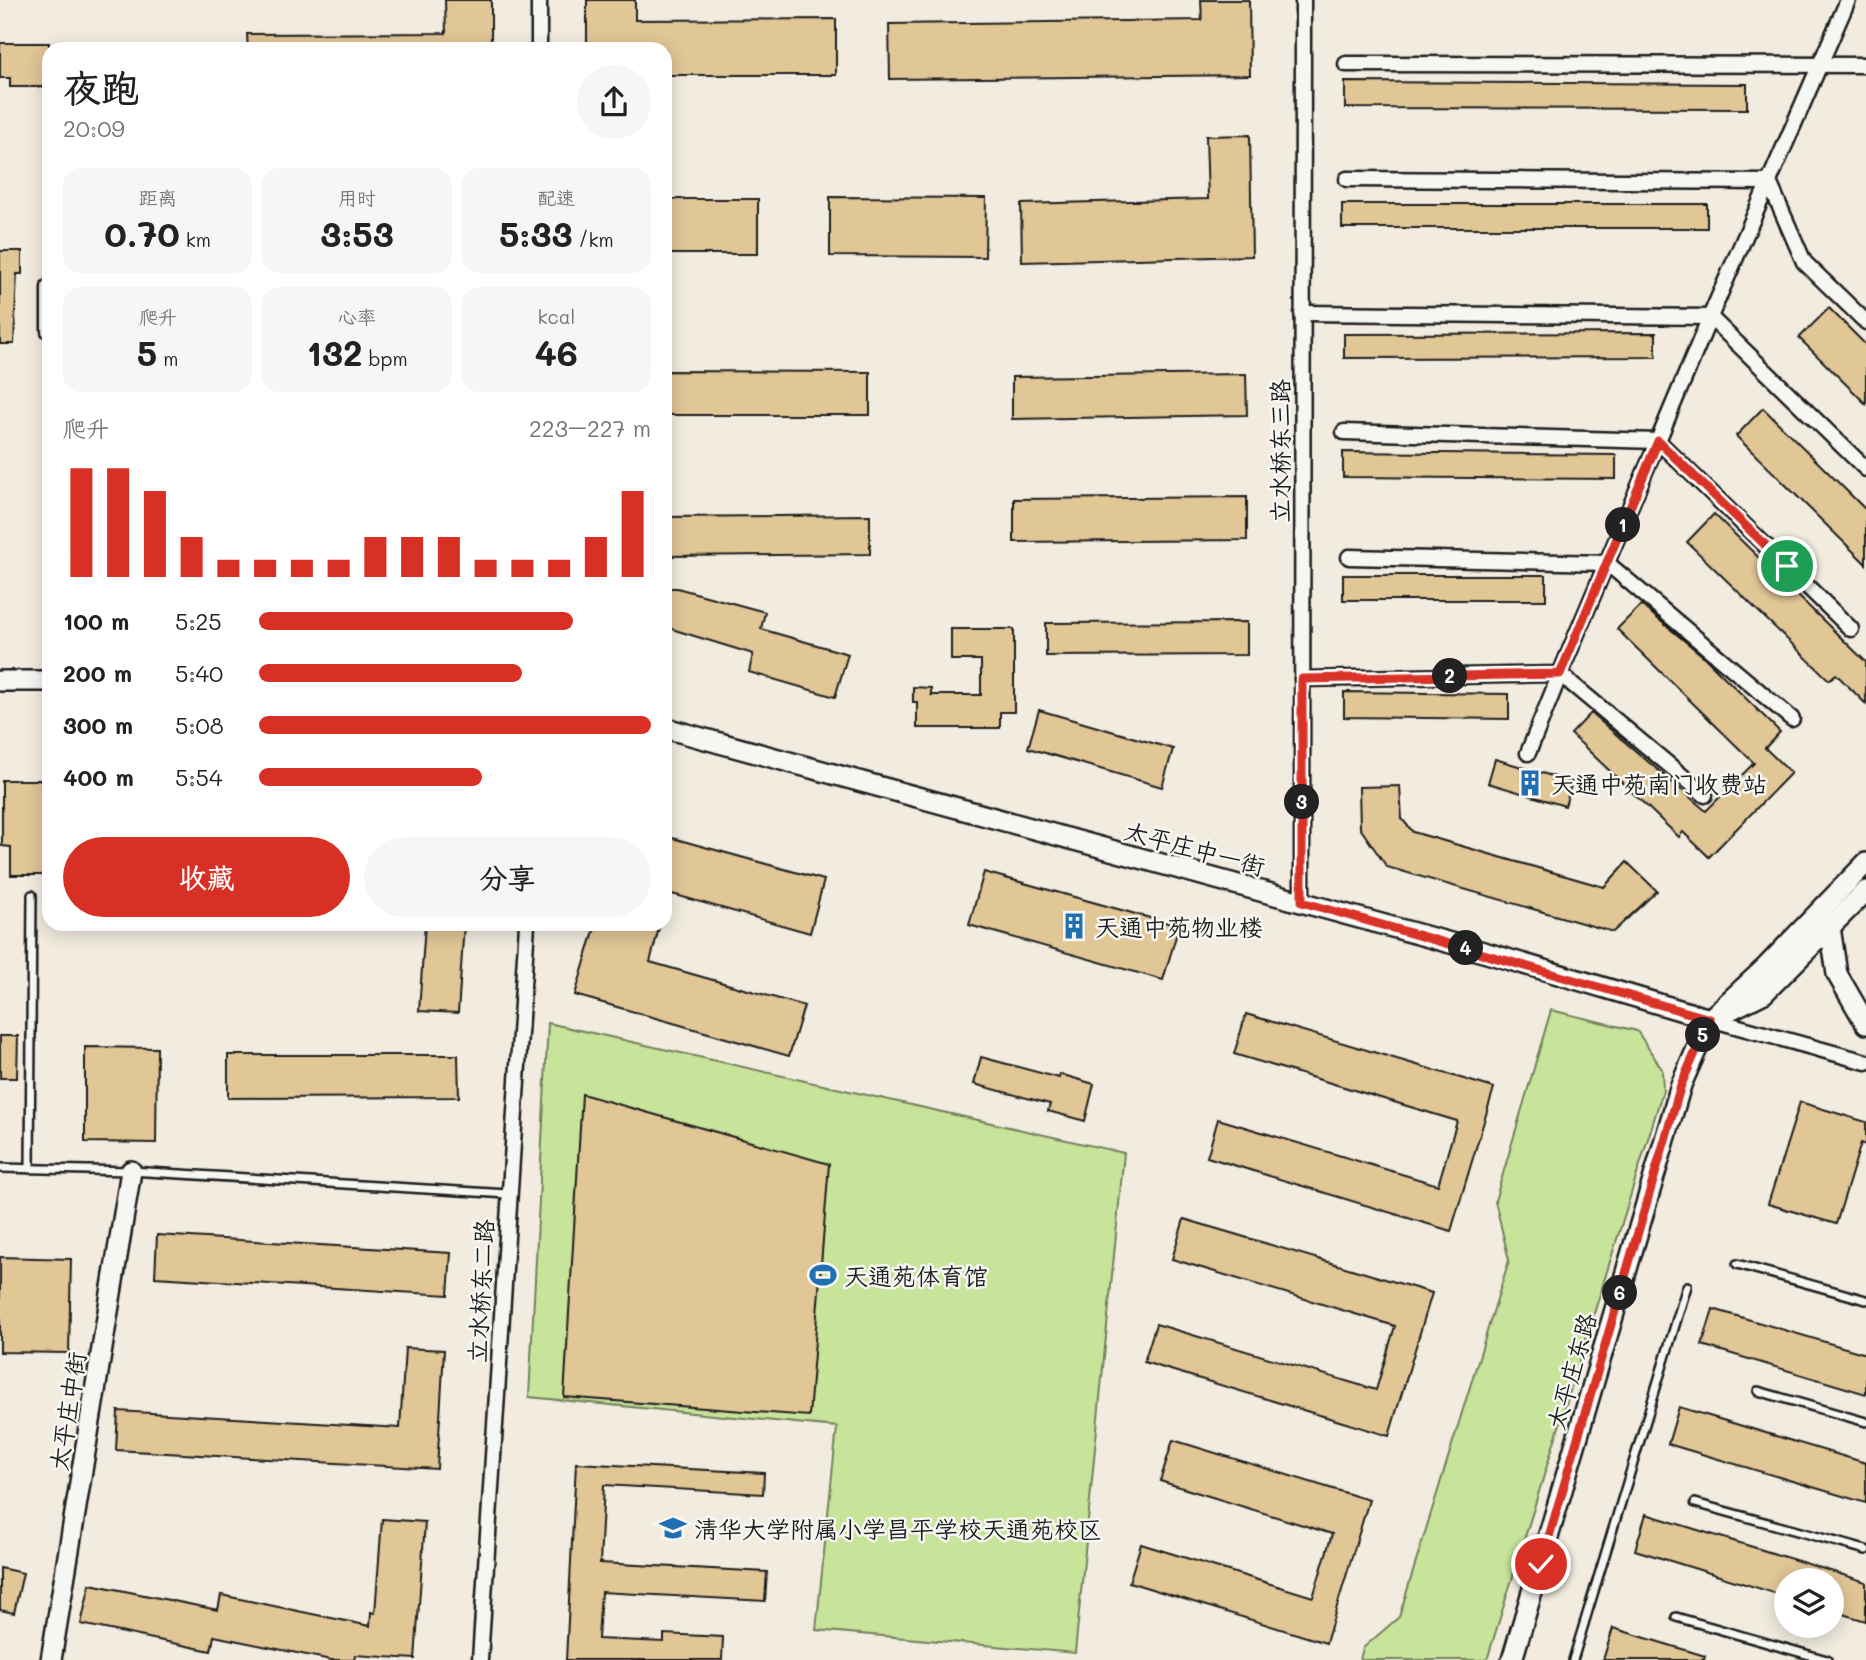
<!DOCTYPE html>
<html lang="zh">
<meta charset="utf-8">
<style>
body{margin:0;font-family:Mali,"LXGW WenKai TC",sans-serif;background:#f6f6f6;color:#222;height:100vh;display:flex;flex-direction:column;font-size:26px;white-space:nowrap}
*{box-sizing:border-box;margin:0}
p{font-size:23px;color:#767676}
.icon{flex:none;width:38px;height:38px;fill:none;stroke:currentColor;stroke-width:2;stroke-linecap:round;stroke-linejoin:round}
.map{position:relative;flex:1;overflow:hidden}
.details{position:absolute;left:42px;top:42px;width:630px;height:889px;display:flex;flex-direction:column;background:#fff;border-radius:21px;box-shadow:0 4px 18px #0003}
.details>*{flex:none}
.buttons{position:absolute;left:1774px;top:1568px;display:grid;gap:14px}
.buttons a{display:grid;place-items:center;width:70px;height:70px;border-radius:50%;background:#fff;box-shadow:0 4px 18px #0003;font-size:35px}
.pin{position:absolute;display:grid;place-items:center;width:60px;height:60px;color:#fff;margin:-30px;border:4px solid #fff;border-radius:50%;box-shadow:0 2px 7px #0007}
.km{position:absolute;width:35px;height:35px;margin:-18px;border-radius:50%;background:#222;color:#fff;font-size:19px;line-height:35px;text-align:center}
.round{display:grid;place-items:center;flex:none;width:74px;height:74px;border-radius:37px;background:#f6f6f6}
.overview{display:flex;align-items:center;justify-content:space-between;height:119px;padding:0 21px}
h1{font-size:38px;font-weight:700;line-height:52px}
.metrics{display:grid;grid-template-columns:repeat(3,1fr);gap:10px;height:119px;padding:7px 21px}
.metrics div{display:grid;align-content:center;border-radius:18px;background:#f6f6f6;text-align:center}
.metrics b{font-size:35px;font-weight:700}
.metrics small{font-size:19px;font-weight:400}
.metrics p{font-size:19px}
.chart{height:196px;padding:14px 21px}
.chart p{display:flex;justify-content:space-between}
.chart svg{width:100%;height:126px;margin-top:7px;stroke:#d93025;stroke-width:6}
.primary-button{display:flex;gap:14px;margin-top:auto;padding:14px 21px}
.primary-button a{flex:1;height:80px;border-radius:42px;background:#d93025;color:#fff;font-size:28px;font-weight:700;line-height:80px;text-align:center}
.primary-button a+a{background:#f6f6f6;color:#222}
ul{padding:0 21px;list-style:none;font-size:23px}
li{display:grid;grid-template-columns:112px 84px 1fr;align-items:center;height:52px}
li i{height:18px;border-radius:9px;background:#d93025}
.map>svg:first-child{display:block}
.green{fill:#c8e39a;stroke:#72805b;stroke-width:2}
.building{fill:#e1c696;stroke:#1c1c1c;stroke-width:2}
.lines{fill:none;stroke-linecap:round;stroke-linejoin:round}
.lane-casing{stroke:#1c1c1c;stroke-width:12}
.street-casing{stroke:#1c1c1c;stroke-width:19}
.secondary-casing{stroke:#1c1c1c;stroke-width:24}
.lane{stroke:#f6f6f2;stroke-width:7}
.street{stroke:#f6f6f2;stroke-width:14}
.secondary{stroke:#f6f6f2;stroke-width:19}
.route-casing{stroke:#fff;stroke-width:14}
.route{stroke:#d93025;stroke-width:9}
.labels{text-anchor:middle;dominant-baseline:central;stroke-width:5;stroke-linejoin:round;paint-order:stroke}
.street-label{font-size:24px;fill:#1c1c1c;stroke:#f6f6f2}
.poi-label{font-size:24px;fill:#1c1c1c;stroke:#f6f6f2;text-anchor:start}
</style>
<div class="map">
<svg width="1866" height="1660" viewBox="0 0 1866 1660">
<rect width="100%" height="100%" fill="#f2ece0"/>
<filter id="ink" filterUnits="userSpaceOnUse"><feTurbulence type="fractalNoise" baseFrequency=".0143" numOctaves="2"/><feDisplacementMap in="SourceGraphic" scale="14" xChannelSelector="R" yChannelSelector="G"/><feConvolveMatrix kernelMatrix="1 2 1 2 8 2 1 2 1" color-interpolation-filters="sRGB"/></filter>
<g filter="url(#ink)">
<g class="green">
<polygon points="1551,1010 1637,1031 1662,1069 1663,1090 1487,1660 1360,1660 1363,1648 1399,1617 1509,1260 1495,1201"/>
<polygon points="548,1023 1124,1153 1075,1653 816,1630 837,1427 529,1397"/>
</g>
<g class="building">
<polygon points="445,0 491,0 491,49 248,49 247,34 446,33"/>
<polygon points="587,0 635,0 635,20 836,19 836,75 665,75 665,49 587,49"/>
<polygon points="1201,0 1249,0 1250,75 890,79 889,24 1202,20"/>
<polygon points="0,43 49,43 49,87 10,87 10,78 0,78"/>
<polygon points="1345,82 1747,84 1747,109 1345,108"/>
<polygon points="1250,135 1252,256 1022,262 1021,204 1208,199 1206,136"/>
<polygon points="830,197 986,198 985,257 830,256"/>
<rect x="665" y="199" width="93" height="55"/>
<rect x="1342" y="204" width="365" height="24"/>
<polygon points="0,251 22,251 22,274 17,274 14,344 0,344"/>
<polygon points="1829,308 1866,345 1866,404 1799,338"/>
<polygon points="1656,333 1656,357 1344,358 1344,334"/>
<polygon points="665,371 870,372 870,415 665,415"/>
<polygon points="1246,374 1247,415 1012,419 1012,377"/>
<polygon points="1763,408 1866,510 1866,564 1736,436"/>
<polygon points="1343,452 1616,455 1616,479 1343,477"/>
<polygon points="1247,497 1247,540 1014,542 1014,499"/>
<polygon points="1714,514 1866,662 1866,704 1836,674 1829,680 1687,542"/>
<polygon points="870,515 870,554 665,556 665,517"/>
<rect x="1343" y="575" width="203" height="25"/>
<polygon points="665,588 677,588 765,612 761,629 848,654 835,697 749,672 753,654 665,627"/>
<polygon points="1641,605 1703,656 1780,732 1765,748 1791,773 1709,857 1683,832 1679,837 1571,734 1591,713 1706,811 1754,763 1617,629"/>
<polygon points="1247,622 1247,655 1046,656 1046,623"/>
<polygon points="951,629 1014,629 1014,712 1000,712 1000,728 917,728 917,702 913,702 913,687 931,688 931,695 981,695 981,660 951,660"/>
<polygon points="1344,692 1509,694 1509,719 1344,717"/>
<polygon points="1039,710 1173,749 1162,787 1028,748"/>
<polygon points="1495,759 1572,782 1565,806 1488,783"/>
<polygon points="2,780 49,780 49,875 11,875 11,847 2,846"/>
<polygon points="1400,786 1402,819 1413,832 1604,887 1627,862 1657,891 1613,932 1387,867 1360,828 1359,787"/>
<polygon points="665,836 824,880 810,933 665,892"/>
<polygon points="984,872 1179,926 1163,980 969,925"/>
<polygon points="425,924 464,924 458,1013 419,1011"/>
<polygon points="596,924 660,924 650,962 804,1006 789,1056 575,995"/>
<polygon points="1246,1014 1494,1088 1451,1231 1207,1157 1218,1119 1438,1185 1457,1121 1234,1054"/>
<polygon points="0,1036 18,1036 17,1078 0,1078"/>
<polygon points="85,1047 157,1048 156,1143 85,1142"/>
<polygon points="228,1055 458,1055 459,1097 228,1098"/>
<polygon points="981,1057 1059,1078 1060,1074 1094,1084 1085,1121 1048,1111 1050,1104 974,1084"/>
<polygon points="582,1094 829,1164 809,1416 564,1397"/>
<polygon points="1800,1102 1866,1122 1866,1145 1861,1143 1836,1224 1768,1204"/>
<polygon points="1184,1219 1432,1293 1389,1436 1144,1362 1156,1324 1376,1390 1395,1326 1172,1259"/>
<polygon points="157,1235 451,1253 448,1295 155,1277"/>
<polygon points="0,1257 71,1259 69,1353 0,1352"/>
<polygon points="1713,1309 1866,1354 1866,1394 1702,1345"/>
<polygon points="405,1348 444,1350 437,1469 116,1450 118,1411 400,1428"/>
<polygon points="1679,1407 1866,1463 1866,1503 1668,1444"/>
<polygon points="1173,1440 1369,1500 1326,1643 1129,1582 1141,1544 1313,1597 1332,1534 1160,1481"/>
<polygon points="576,1463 764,1473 763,1494 604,1485 600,1563 767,1572 765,1601 601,1592 598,1639 664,1642 664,1634 723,1637 722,1660 566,1660"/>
<polygon points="1646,1514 1866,1582 1866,1621 1832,1611 1832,1580 1787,1580 1787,1597 1635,1550"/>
<polygon points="382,1519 425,1522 415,1659 355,1655 354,1660 331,1660 214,1636 211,1651 81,1624 90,1584 218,1610 221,1595 370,1626 371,1612 375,1613"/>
<polygon points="0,1568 23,1573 14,1613 0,1610"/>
<polygon points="1613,1628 1705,1656 1704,1660 1603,1660"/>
</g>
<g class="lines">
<g class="lane-casing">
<g id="lane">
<polyline points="0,1168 131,1171 508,1194"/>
<polyline points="30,1169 32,895"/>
<polyline points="1737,1264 1866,1300"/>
<polyline points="1758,1391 1866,1422"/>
<polyline points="1695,1503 1866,1550"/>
<polyline points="1676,1617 1827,1660"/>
<polyline points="1573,1660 1687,1286"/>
</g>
</g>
<g class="street-casing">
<g id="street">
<polyline points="539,49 539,0"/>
<polyline points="1346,64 1866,65"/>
<polyline points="1347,179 1769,182 1804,262 1866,322"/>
<polyline points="49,287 49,331"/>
<polyline points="1302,313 1710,317 1848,0"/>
<polyline points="1344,432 1658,441 1851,629"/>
<polyline points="1349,557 1607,563 1792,719"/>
<polyline points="1302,679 1560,674 1710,317 1866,469"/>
<polyline points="1528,753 1560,674 1705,795"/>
<polyline points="1302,902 1303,0"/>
<polyline points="1710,1019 1866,1062"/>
<polyline points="480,1660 527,924"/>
</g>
</g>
<g class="secondary-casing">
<g id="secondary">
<polyline points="0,681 49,681"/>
<polyline points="665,728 1487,953 1710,1019"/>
<polyline points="1830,927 1837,974 1866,1024"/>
<polyline points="1728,1011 1764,993 1866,891"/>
<polyline points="51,1660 131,1171"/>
<polyline points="1512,1660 1681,1085 1710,1019 1765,968 1866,863"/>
</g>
</g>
<use href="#lane" class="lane"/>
<use href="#street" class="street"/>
<use href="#secondary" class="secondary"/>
</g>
</g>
<g class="lines" filter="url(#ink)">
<g class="route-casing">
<polyline id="route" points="1541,1564 1681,1085 1710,1019 1302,902 1302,679 1560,674 1658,441 1787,566"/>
</g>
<use href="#route" class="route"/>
</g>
<defs>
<g id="building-bare" transform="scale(2.1)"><path d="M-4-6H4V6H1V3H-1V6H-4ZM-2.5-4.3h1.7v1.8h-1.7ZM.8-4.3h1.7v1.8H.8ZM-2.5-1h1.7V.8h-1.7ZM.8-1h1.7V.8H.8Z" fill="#1f6fb2" stroke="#f6f6f2" stroke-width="2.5" paint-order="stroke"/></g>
<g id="stadium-bare" transform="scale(2.1)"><path d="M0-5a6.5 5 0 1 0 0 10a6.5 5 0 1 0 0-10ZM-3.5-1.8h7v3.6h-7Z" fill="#1f6fb2" stroke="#f6f6f2" stroke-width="2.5" paint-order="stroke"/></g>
<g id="school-bare" transform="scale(2.1)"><path d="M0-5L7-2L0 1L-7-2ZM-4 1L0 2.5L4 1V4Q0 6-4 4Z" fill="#1f6fb2" stroke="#f6f6f2" stroke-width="2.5" paint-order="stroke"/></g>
</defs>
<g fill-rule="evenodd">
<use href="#building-bare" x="1530" y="783"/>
<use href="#building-bare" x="1074" y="926"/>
<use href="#stadium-bare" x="823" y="1275"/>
<use href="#school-bare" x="673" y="1528"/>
</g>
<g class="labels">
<g class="street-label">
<text transform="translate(1279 451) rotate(-90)">立水桥东三路</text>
<text transform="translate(1195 848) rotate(15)">太平庄中一街</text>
<text transform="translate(480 1291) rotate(-87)">立水桥东二路</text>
<text transform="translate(1571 1371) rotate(-74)">太平庄东路</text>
<text transform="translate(67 1411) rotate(-81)">太平庄中街</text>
</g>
<g class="poi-label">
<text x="1551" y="783">天通中苑南门收费站</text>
<text x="1095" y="926">天通中苑物业楼</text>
<text x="844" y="1275">天通苑体育馆</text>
<text x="694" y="1528">清华大学附属小学昌平学校天通苑校区</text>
</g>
</g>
</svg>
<div class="buttons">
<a><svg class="icon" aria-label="layers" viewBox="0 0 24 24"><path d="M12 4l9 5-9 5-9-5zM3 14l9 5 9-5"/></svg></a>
</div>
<div class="pin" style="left:1787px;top:566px;background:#1e9e55"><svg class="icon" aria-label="arrive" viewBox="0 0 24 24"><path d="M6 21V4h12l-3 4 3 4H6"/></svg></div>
<div class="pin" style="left:1541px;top:1564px;background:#d93025"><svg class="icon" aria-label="check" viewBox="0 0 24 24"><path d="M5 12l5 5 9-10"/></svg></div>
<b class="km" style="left:1623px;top:525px">1</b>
<b class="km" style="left:1450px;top:676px">2</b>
<b class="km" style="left:1302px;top:802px">3</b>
<b class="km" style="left:1466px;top:948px">4</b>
<b class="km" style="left:1703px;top:1035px">5</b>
<b class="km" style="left:1620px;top:1293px">6</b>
<section class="details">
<div class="overview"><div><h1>夜跑</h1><p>20:09</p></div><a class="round"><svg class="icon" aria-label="share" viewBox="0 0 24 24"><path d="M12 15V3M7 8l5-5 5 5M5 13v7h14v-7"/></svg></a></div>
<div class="metrics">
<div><p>距离</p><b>0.70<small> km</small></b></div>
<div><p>用时</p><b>3:53</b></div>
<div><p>配速</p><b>5:33<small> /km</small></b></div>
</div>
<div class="metrics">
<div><p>爬升</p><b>5<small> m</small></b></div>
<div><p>心率</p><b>132<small> bpm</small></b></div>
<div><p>kcal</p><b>46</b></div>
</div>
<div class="chart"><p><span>爬升</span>223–227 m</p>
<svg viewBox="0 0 160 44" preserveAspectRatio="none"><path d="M5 44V6M15 44V6M25 44V14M35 44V30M45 44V38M55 44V38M65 44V38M75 44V38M85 44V30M95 44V30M105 44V30M115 44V38M125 44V38M135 44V38M145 44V30M155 44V14"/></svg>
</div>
<ul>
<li><b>100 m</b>5:25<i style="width:80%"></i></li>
<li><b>200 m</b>5:40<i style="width:67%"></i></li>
<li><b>300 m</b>5:08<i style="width:100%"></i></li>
<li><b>400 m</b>5:54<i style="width:57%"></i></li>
</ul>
<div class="primary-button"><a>收藏</a><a>分享</a></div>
</section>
</div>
